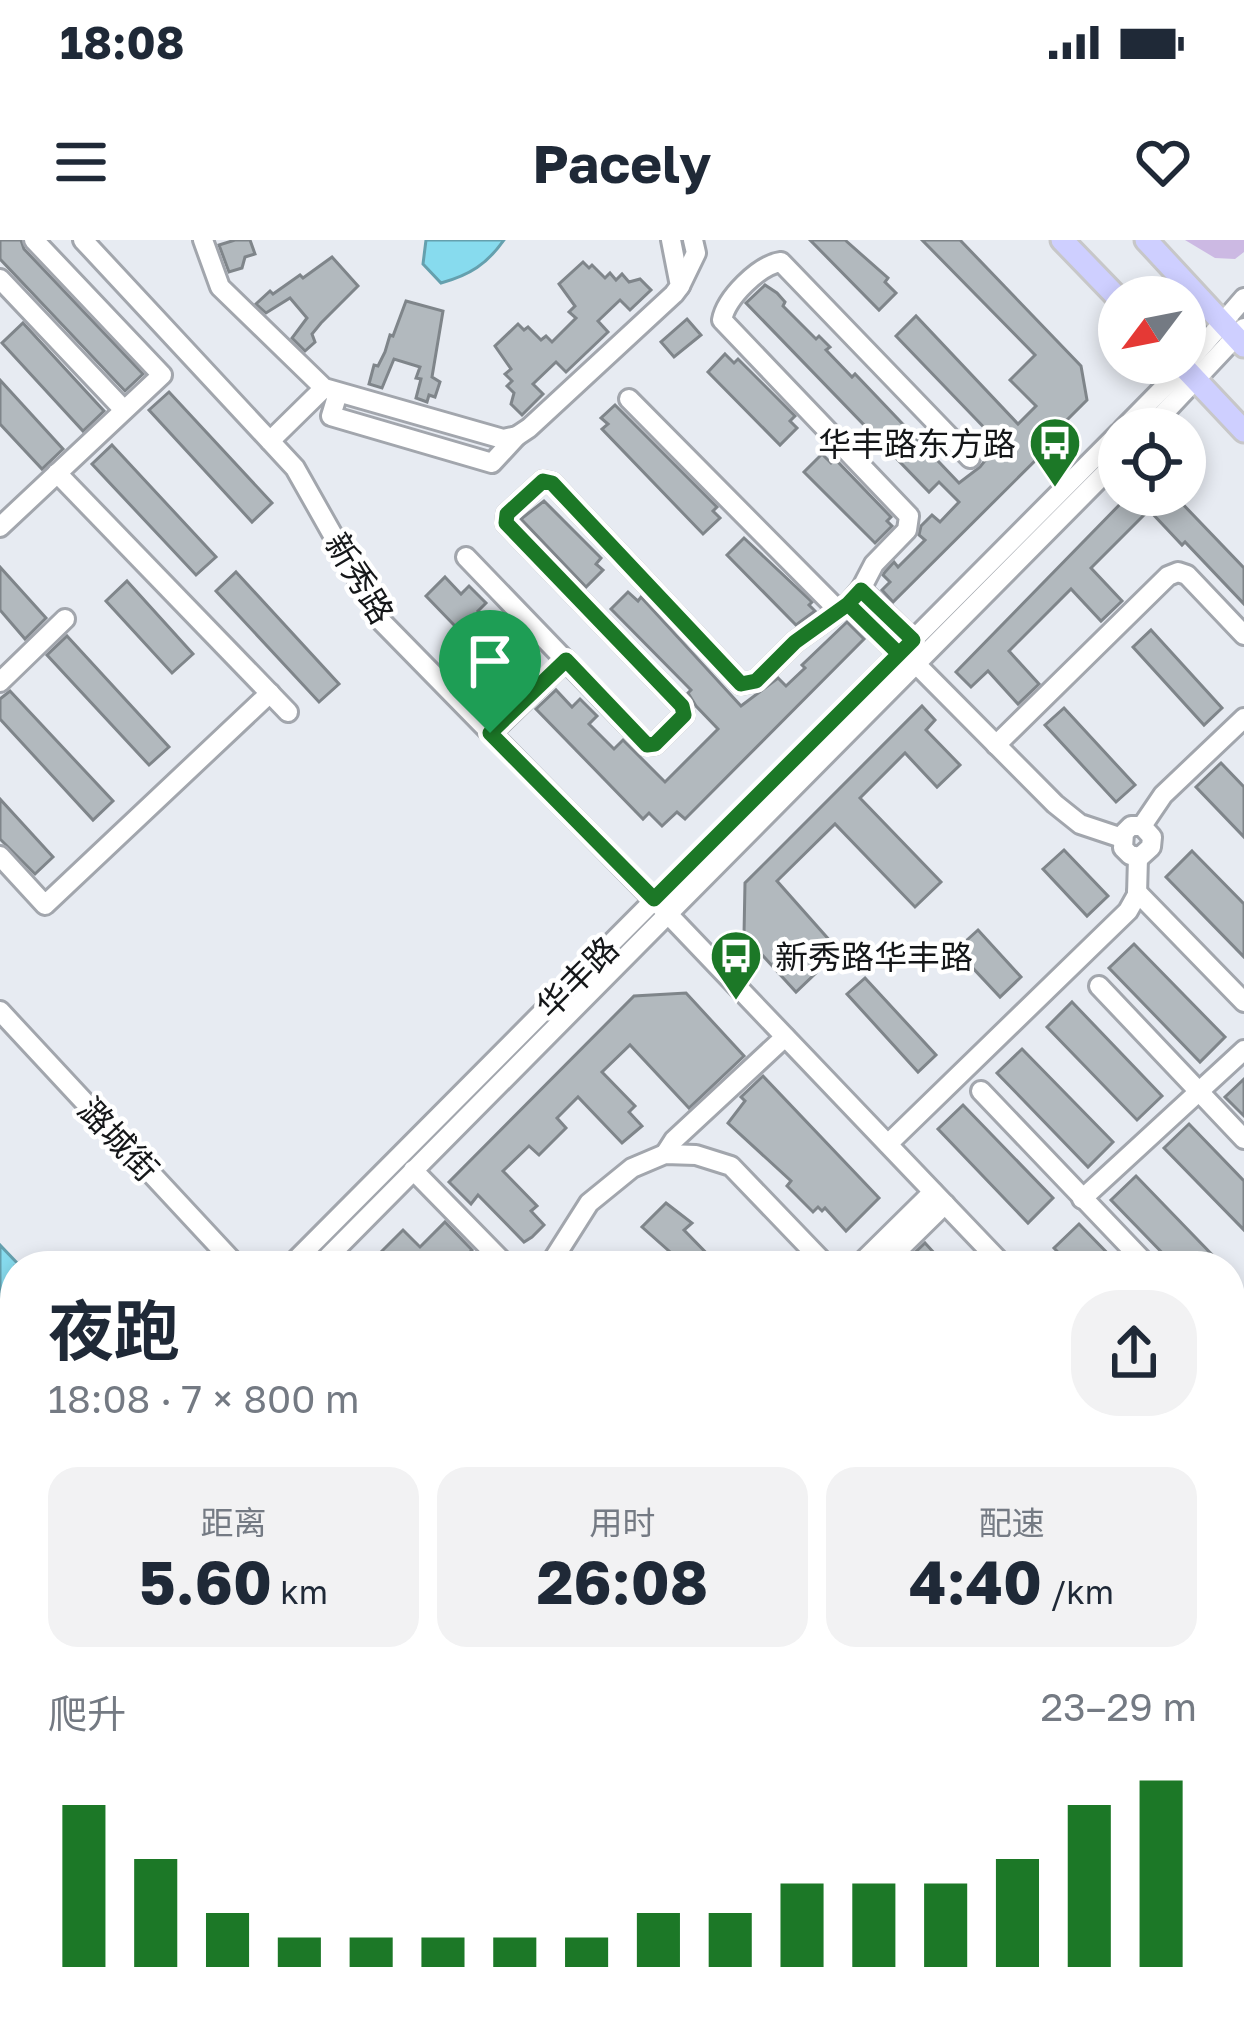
<!DOCTYPE html>
<html lang="zh">
<meta charset="utf-8">
<style>
body{margin:0;font-family:"Golos Text","Noto Sans SC",sans-serif;background:#f2f2f3;color:#1f2937;height:100vh;display:flex;flex-direction:column;font-size:45px;white-space:nowrap}
*{box-sizing:border-box;margin:0}
p{font-size:39px;color:#747a83}
.icon{flex:none;width:66px;height:66px;fill:none;stroke:currentColor;stroke-width:2;stroke-linecap:round;stroke-linejoin:round}
.map{position:relative;flex:1;overflow:hidden}
.details{position:absolute;left:0px;top:1011px;width:1245px;height:771px;display:flex;flex-direction:column;background:#fff;border-radius:48px 48px 0 0;box-shadow:0 6px 18px #0003}
.details>*{flex:none}
.needle{width:78px;rotate:238deg}
.controls{position:absolute;left:1098px;top:36px;display:grid;gap:24px}
.controls a{display:grid;place-items:center;width:108px;height:108px;border-radius:50%;background:#fff;box-shadow:0 6px 18px #0003;font-size:60px}
.pin{position:absolute;display:grid;place-items:center;width:102px;height:102px;color:#fff;margin:-123px -51px;border-radius:50% 50% 50% 0;rotate:-45deg;box-shadow:0 0 12px #0007}
.pin .icon{rotate:45deg}
.round{display:grid;place-items:center;flex:none;width:126px;height:126px;border-radius:48px;background:#f2f2f3}
.headline{display:flex;align-items:center;justify-content:space-between;height:204px;padding:0 48px}
h1{font-size:66px;font-weight:700;line-height:90px}
.stats{display:grid;grid-template-columns:repeat(3,1fr);gap:18px;height:204px;padding:12px 48px}
.stats div{display:grid;align-content:center;border-radius:30px;background:#f2f2f3;text-align:center}
.stats b{font-size:60px;font-weight:700}
.stats small{font-size:33px;font-weight:400}
.stats p{font-size:33px}
.chart{height:336px;padding:24px 48px}
.chart p{display:flex;justify-content:space-between}
.chart svg{width:100%;height:216px;margin-top:12px;stroke:#1c7827;stroke-width:6}
.status{display:flex;justify-content:space-between;align-items:center;height:84px;padding:0 60px;background:#fff;direction:ltr}
.status svg{height:33px;fill:currentColor}
header{display:flex;justify-content:space-between;align-items:center;height:156px;padding:0 48px;background:#fff;font-size:54px;font-weight:700}
.map>svg:first-child{display:block}
.built{fill:#d9e1ef}
.green{fill:#ccb9e3}
.water{fill:#87dbee;stroke:#65a0ae;stroke-width:3}
.building{fill:#b2b9be;stroke:#7f858a;stroke-width:3}
.lines{fill:none;stroke-linecap:round;stroke-linejoin:round}
.minor-casing{stroke:#a2a6ad;stroke-width:24}
.major-casing{stroke:#c7c7c8;stroke-width:27}
.minor{stroke:#fff;stroke-width:18}
.major{stroke:#cecfff;stroke-width:21}
.route-casing{stroke:#fff;stroke-width:24}
.route{stroke:#1c7827;stroke-width:15}
.labels{text-anchor:middle;dominant-baseline:central;stroke-width:9;stroke-linejoin:round;paint-order:stroke}
.poi-label{font-size:33px;fill:#151719;stroke:#fff;text-anchor:end}
.street-label{font-size:33px;fill:#151719;stroke:#fff}
</style>
<div class="status"><b>18:08</b><svg viewBox="0 0 49 12"><path d="M0 12V9h3v3zM5 12V6h3v6zM10 12V3h3v9zM15 12V0h3v12zM26 1h20v11H26zM47 4h2v5h-2z"/></svg></div>
<header><svg class="icon" aria-label="menu" viewBox="0 0 24 24"><path d="M4 6h16M4 12h16M4 18h16"/></svg>Pacely<svg class="icon" aria-label="heart" viewBox="0 0 24 24"><path d="M12 20l-8-8c-3-5 5-10 8-4 3-6 11-1 8 4z"/></svg></header>
<div class="map">
<svg width="1244" height="1780" viewBox="0 0 1244 1780">
<rect width="100%" height="100%" fill="#e7ebf2"/>
<polygon class="built" points="1230,1287 1244,1302 1244,1450 1230,1463"/>
<g class="green">
<polygon points="1185,0 1244,0 1244,12 1235,19 1215,18"/>
<polygon points="0,1077 15,1093 15,1173 0,1158"/>
<polygon points="525,1767 832,1767 844,1780 534,1780"/>
</g>
<g class="water">
<path d="M426,0h78c-17,24 -34,35 -63,43l-18,-19z"/>
<polygon points="0,1005 20,1026 15,1026 15,1093 0,1077"/>
<polygon points="675,1767 749,1767 762,1780 687,1780"/>
</g>
<g class="building">
<polygon points="0,0 21,0 24,9 143,134 125,151 0,19"/>
<polygon points="235,0 250,0 255,14 245,17 242,28 229,32 219,5"/>
<polygon points="810,0 845,0 888,38 885,42 896,53 879,70"/>
<polygon points="922,0 960,0 1081,126 1087,160 1056,191 1061,195 893,362 882,350 890,342 883,335 885,332 894,322 898,327 925,300 919,295 921,286 932,275 940,282 959,262 939,242 929,252 746,63 765,45 777,53 785,62 783,66 816,99 819,96 830,107 826,110 852,137 855,134 959,243 980,227 999,203 896,96 916,76 1018,184 1036,166 1010,140 1035,115"/>
<polygon points="332,17 358,46 321,83 312,94 315,102 305,111 292,98 307,78 290,58 266,73 256,64 270,51 273,54 300,35 303,38"/>
<polygon points="583,22 589,28 592,25 605,38 610,33 616,40 622,34 629,42 640,39 651,50 630,70 620,60 598,81 608,92 566,132 556,122 533,144 543,154 522,175 511,164 514,153 507,146 512,141 505,134 511,129 495,106 518,84 524,90 528,87 541,100 546,96 552,102 576,78 569,72 575,66 559,44"/>
<polygon points="406,61 443,71 432,137 440,142 435,157 429,155 427,162 416,158 421,139 416,138 420,127 394,119 382,148 369,144 374,125 378,126 385,112 390,95 393,96"/>
<polygon points="687,79 701,95 674,117 661,102"/>
<polygon points="23,83 104,171 83,191 2,103"/>
<polygon points="725,114 734,123 738,119 795,176 790,181 797,188 780,205 708,132"/>
<polygon points="0,140 63,209 42,229 0,184"/>
<polygon points="169,152 272,263 252,282 149,170"/>
<polygon points="615,165 717,267 713,271 720,278 703,294 602,189 608,184 601,178"/>
<polygon points="112,205 216,317 196,335 92,224"/>
<polygon points="822,214 831,223 835,219 891,277 887,281 892,286 875,303 804,232"/>
<polygon points="1129,255 1174,255 1244,328 1244,364 1185,302 1182,305 1149,270 1091,328 1122,361 1101,381 1071,349 1009,411 1039,444 1018,464 988,431 971,447 956,432"/>
<polygon points="544,261 601,318 596,324 603,330 586,347 521,279"/>
<polygon points="744,298 812,362 809,365 815,371 796,385 727,315"/>
<polygon points="0,327 46,378 25,399 0,370"/>
<polygon points="236,332 339,444 319,462 216,351"/>
<polygon points="445,337 461,354 469,346 486,363 478,371 502,396 512,387 529,405 519,415 535,431 516,449 426,356"/>
<polygon points="127,341 193,414 172,433 106,361"/>
<polygon points="628,352 638,361 641,357 741,466 778,438 786,446 805,428 802,425 847,382 864,399 685,579 677,572 662,586 649,573 643,579 536,469 556,450 572,467 580,459 597,476 589,484 614,509 623,500 665,542 718,489 696,466 688,453 691,450 611,369"/>
<polygon points="1151,390 1222,468 1204,485 1133,407"/>
<polygon points="67,396 169,507 149,525 47,415"/>
<polygon points="10,451 113,561 93,580 0,479 0,459"/>
<polygon points="922,466 935,480 926,490 960,525 937,547 905,513 860,558 941,642 915,667 835,584 777,641 839,711 796,752 744,695 745,643"/>
<polygon points="1064,468 1135,545 1116,562 1045,485"/>
<polygon points="1221,523 1244,547 1244,597 1196,547"/>
<polygon points="0,559 53,617 35,634 0,599"/>
<polygon points="1064,610 1108,656 1087,676 1043,629"/>
<polygon points="1192,611 1244,664 1244,717 1166,637"/>
<polygon points="978,690 1021,737 1000,757 956,710"/>
<polygon points="1134,704 1225,797 1200,822 1109,728"/>
<polygon points="865,738 936,815 918,832 847,754"/>
<polygon points="686,753 744,816 689,868 630,805 602,832 635,866 629,872 642,886 622,903 578,857 557,878 566,888 539,915 529,906 503,931 537,966 531,971 544,985 532,997 524,1002 478,955 471,964 449,942 634,756"/>
<polygon points="1072,762 1162,856 1137,880 1047,787"/>
<polygon points="1022,809 1113,902 1088,927 997,833"/>
<polygon points="763,836 879,958 846,991 825,968 822,971 818,967 813,972 787,946 791,941 728,883 745,861 741,857"/>
<polygon points="1244,839 1244,876 1225,857"/>
<polygon points="963,865 1053,958 1028,983 938,889"/>
<polygon points="1189,884 1244,941 1244,990 1164,908"/>
<polygon points="1136,936 1223,1026 1175,1026 1111,960"/>
<polygon points="666,963 692,983 684,990 719,1026 686,1026 642,987"/>
<polygon points="445,982 472,1010 456,1026 367,1026 403,990 420,1007"/>
<polygon points="1079,984 1120,1026 1071,1026 1054,1008"/>
<polygon points="925,1003 946,1026 901,1026"/>
<polygon points="1230,1066 1244,1081 1244,1203 1230,1189"/>
<polygon points="1244,1459 1244,1493 1230,1506 1230,1472"/>
<polygon points="1244,1562 1244,1613 1237,1620 1230,1613 1230,1575"/>
</g>
<g class="lines">
<g class="minor-casing">
<g id="minor">
<polyline points="83,0 295,228 382,382 666,672 1004,1026"/>
<polyline points="203,0 220,47 324,148 503,199 517,196 529,188 674,54 680,46 671,0"/>
<polyline points="0,39 124,170"/>
<polyline points="680,46 696,13 693,0"/>
<polyline points="338,153 331,176 492,223 517,196"/>
<polyline points="629,159 838,370"/>
<polyline points="1123,189 1184,127 1244,58"/>
<polyline points="1149,189 1244,88"/>
<polyline points="270,201 324,148"/>
<polyline points="57,233 288,472"/>
<polyline points="0,287 162,135 34,0"/>
<path d="M466,317l181,188 8,-1 29,-29 -2,-9 -176,-183 1,-9 36,-33 9,2 189,201 15,-3 39,-39 53,-38 13,-15 13,-25 33,-34 2,-14 -187,-196c4,-22 37,-55 59,-58l189,196"/>
<polyline points="861,349 913,400"/>
<polyline points="848,364 899,414"/>
<polyline points="915,423 1055,564 1080,584 1122,598"/>
<polyline points="0,442 65,379"/>
<polyline points="491,493 566,420"/>
<polyline points="996,505 1168,336 1178,332 1187,335 1244,395"/>
<polyline points="1142,586 1152,597 1151,607 1140,617 1130,615 1123,608 1124,593 1131,586 1142,586 1163,555 1244,478"/>
<polyline points="0,616 45,665 270,453"/>
<polyline points="1137,652 1244,762"/>
<polyline points="1099,746 1244,899"/>
<polyline points="0,771 237,1026"/>
<polyline points="981,851 1148,1026"/>
<polyline points="888,904 1128,671 1137,655 1138,617"/>
<polyline points="665,914 674,900 785,797"/>
<polyline points="413,930 507,1026"/>
<polyline points="1082,959 1244,810"/>
<polyline points="290,1026 1119,193"/>
<polyline points="319,1026 1119,219"/>
<polyline points="549,1026 589,963 632,928 665,914 696,915 731,926 827,1026"/>
<polyline points="858,1026 933,952"/>
<polyline points="882,1026 945,964"/>
<polyline points="1230,1259 1244,1273"/>
<polyline points="0,1315 15,1300"/>
<polyline points="0,1343 15,1327"/>
<polyline points="848,1767 861,1780"/>
</g>
</g>
<g class="major-casing">
<g id="major">
<polyline points="1062,0 1119,59"/>
<polyline points="1146,0 1244,106"/>
<polyline points="1180,123 1244,191"/>
<polyline points="0,1204 15,1219"/>
<polyline points="0,1243 15,1259"/>
<polyline points="481,1767 490,1780"/>
<polyline points="503,1767 512,1780"/>
</g>
</g>
<use href="#minor" class="minor"/>
<use href="#major" class="major"/>
</g>
<g class="lines">
<g class="route-casing">
<polyline id="route" points="490,493 566,420 647,505 655,504 684,475 682,466 506,283 507,274 543,241 552,243 741,444 756,441 795,402 848,364 899,414 913,400 861,350 848,364 899,414 654,659 490,493"/>
</g>
<use href="#route" class="route"/>
</g>
<defs>
<g id="bus-pin" transform="scale(2.7)"><path d="M0 17L-7.5 6A9.5 9.5 0 1 1 7.5 6Z" fill="#1c7827" stroke="#fff"/><path d="M-5-6H5V4H4V6H2V4H-2V6H-4V4H-5ZM-3.5-4V0h7V-4ZM-3.5 1.2v1.5H-2V1.2ZM2 1.2v1.5H3.5V1.2Z" fill="#fff"/></g>
</defs>
<g fill-rule="evenodd">
<use href="#bus-pin" x="1055" y="203"/>
<use href="#bus-pin" x="736" y="716"/>
</g>
<g class="labels">
<g class="poi-label">
<text x="1016" y="203">华丰路东方路</text>
<text x="775" y="716" text-anchor="start">新秀路华丰路</text>
</g>
<g class="street-label">
<text transform="translate(360 338) rotate(59)">新秀路</text>
<text transform="translate(577 737) rotate(-45)">华丰路</text>
<text transform="translate(119 899) rotate(47)">潞城街</text>
</g>
</g>
</svg>
<div class="controls">
<a><svg class="needle" viewBox="-14 -14 28 28"><path d="M0-13l5 13h-10z" fill="#e53935"/><path d="M0 13l5-13h-10z" fill="#747a83"/></svg></a>
<a><svg class="icon" aria-label="locate" viewBox="0 0 24 24"><circle cx="12" cy="12" r="6"/><path d="M12 2v4M12 18v4M2 12h4M18 12h4"/></svg></a>
</div>
<div class="pin" style="left:490px;top:493px;background:#1e9e55"><svg class="icon" aria-label="arrive" viewBox="0 0 24 24"><path d="M6 21V4h12l-3 4 3 4H6"/></svg></div>
<section class="details">
<div class="headline"><div><h1>夜跑</h1><p>18:08 · 7 × 800 m</p></div><a class="round"><svg class="icon" aria-label="share" viewBox="0 0 24 24"><path d="M12 15V3M7 8l5-5 5 5M5 13v7h14v-7"/></svg></a></div>
<div class="stats">
<div><p>距离</p><b>5.60<small> km</small></b></div>
<div><p>用时</p><b>26:08</b></div>
<div><p>配速</p><b>4:40<small> /km</small></b></div>
</div>
<div class="chart"><p><span>爬升</span>23–29 m</p>
<svg viewBox="0 0 160 44" preserveAspectRatio="none"><path d="M5 44V11M15 44V22M25 44V33M35 44V38M45 44V38M55 44V38M65 44V38M75 44V38M85 44V33M95 44V33M105 44V27M115 44V27M125 44V27M135 44V22M145 44V11M155 44V6"/></svg>
</div>
</section>
</div>
